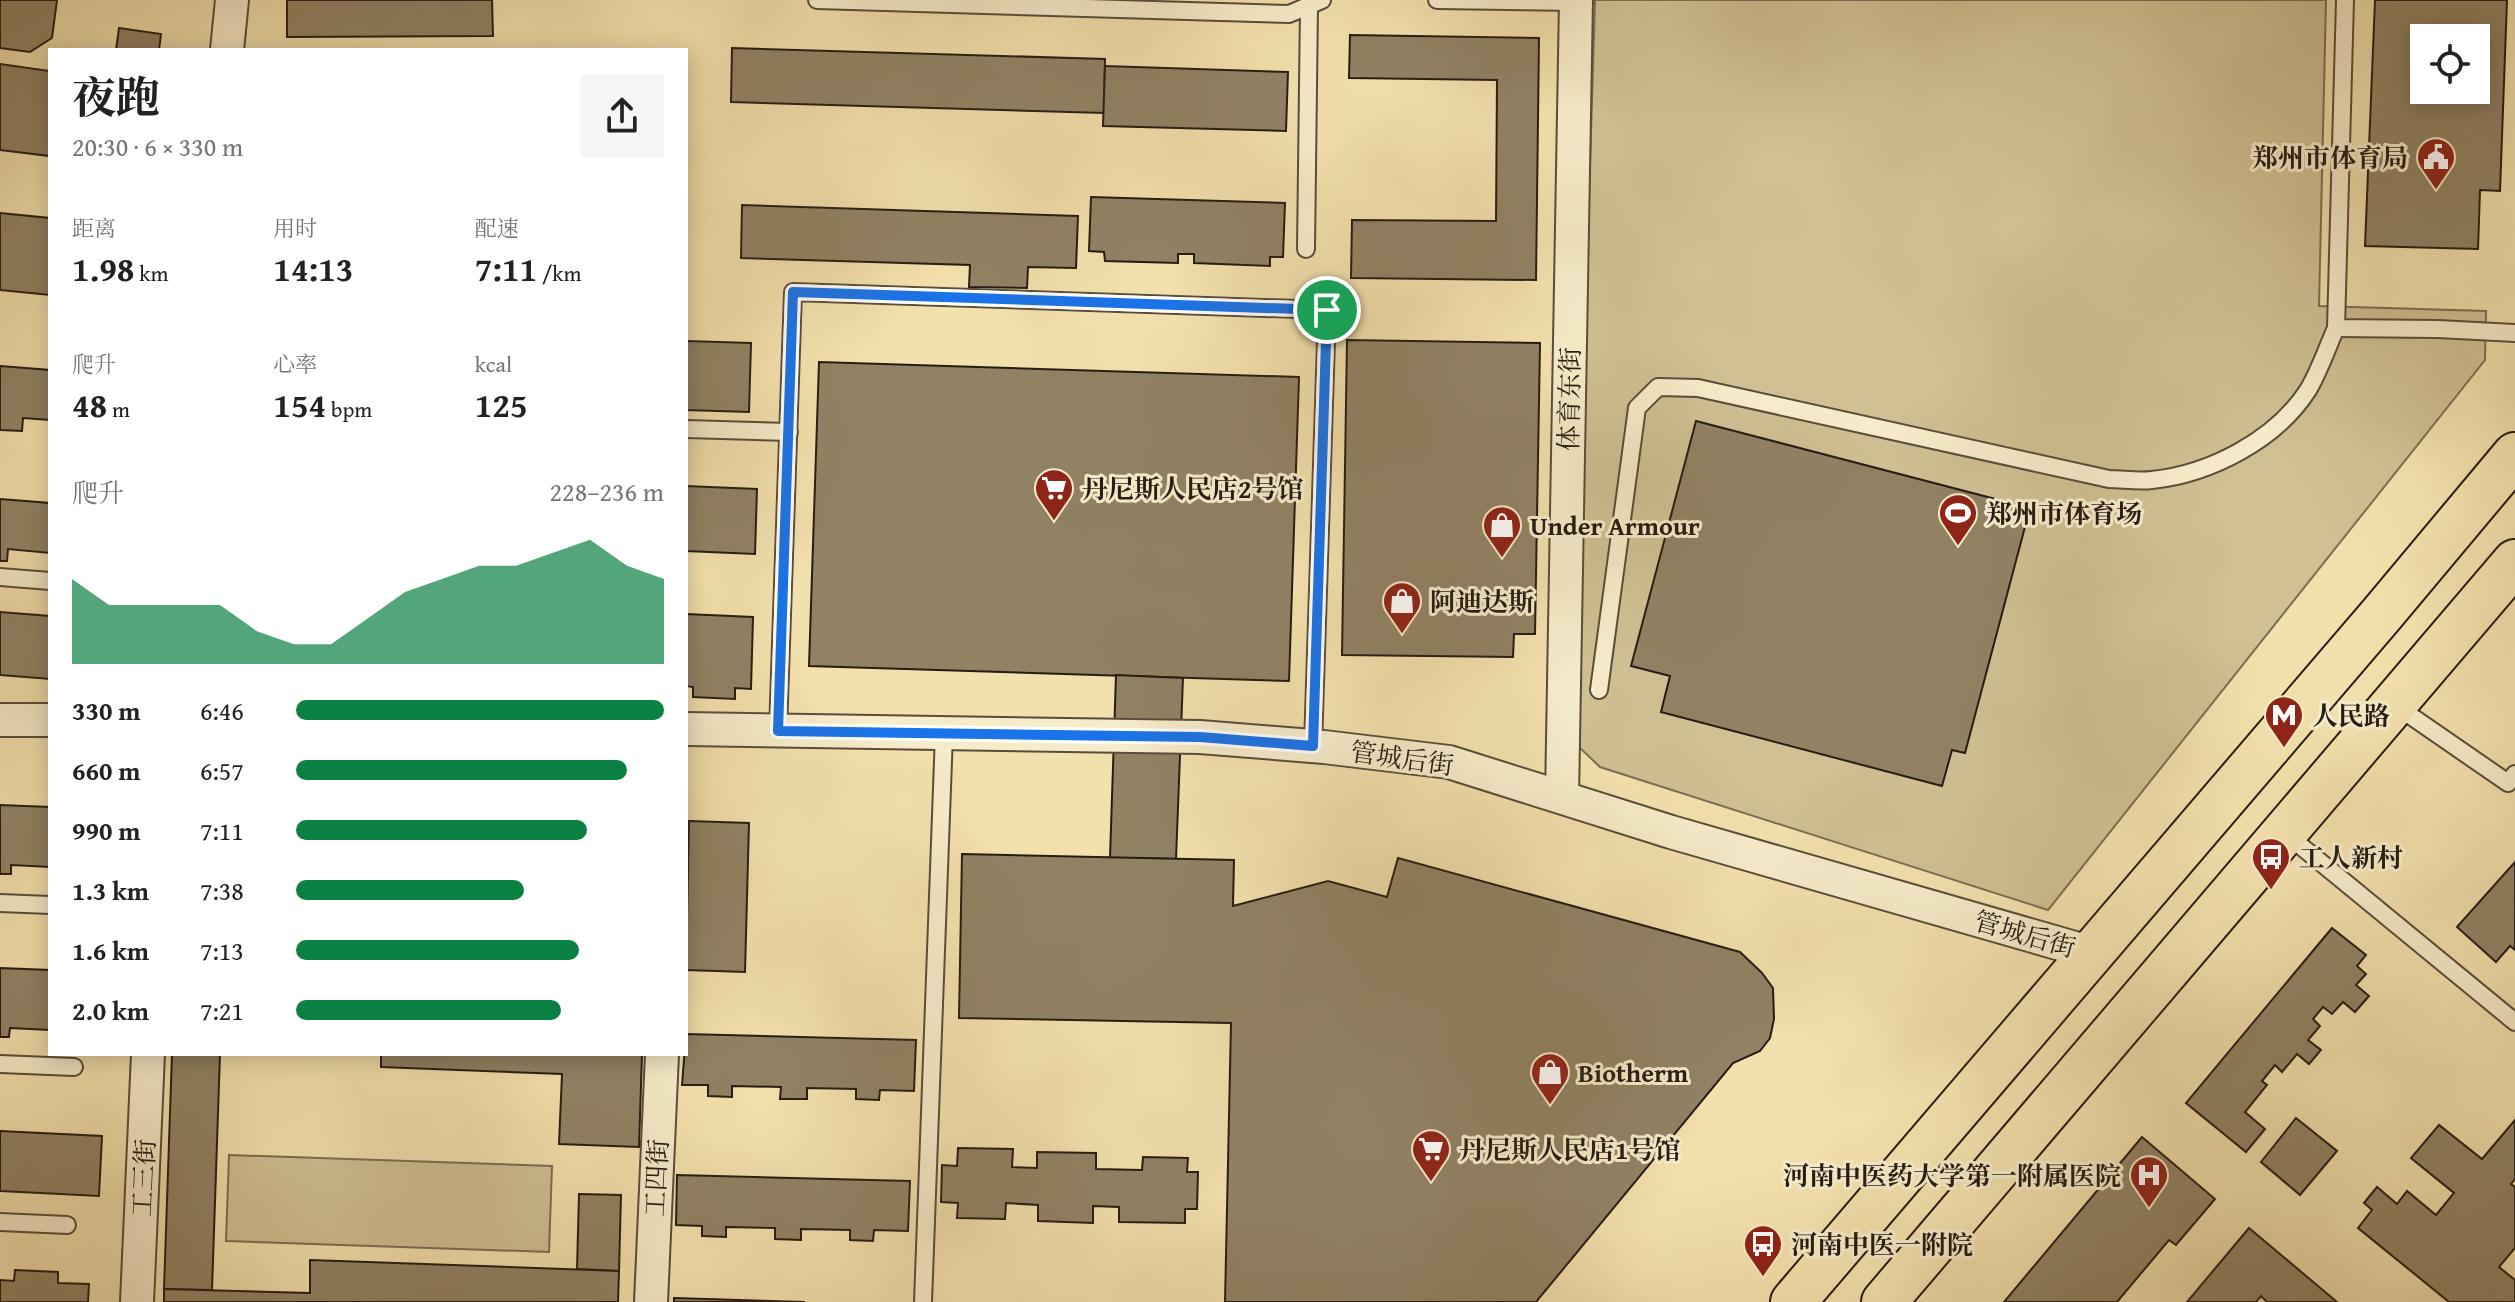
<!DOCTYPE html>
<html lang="zh">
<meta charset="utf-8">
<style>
body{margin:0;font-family:"Gentium Book Plus","Noto Serif SC",serif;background:#f6f6f6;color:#222;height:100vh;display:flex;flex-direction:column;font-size:30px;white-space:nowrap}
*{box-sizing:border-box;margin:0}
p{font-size:26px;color:#767676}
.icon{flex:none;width:44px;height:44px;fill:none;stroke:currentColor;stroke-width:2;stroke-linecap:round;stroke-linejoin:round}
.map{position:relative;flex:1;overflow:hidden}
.sheet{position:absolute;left:48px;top:48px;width:640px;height:1008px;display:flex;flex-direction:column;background:#fff;border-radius:0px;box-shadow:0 4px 20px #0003}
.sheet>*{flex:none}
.fabs{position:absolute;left:2410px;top:24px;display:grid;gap:16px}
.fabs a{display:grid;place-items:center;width:80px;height:80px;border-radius:0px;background:#fff;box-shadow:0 4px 20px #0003;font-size:40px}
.pin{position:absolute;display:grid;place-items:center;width:68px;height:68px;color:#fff;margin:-34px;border:4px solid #fff;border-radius:50%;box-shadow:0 2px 8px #0007}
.round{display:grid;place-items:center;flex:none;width:84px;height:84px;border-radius:0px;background:#f6f6f6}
.summary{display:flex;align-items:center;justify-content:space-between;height:136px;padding:0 24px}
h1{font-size:44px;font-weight:700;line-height:60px}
.metrics{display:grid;grid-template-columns:repeat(3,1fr);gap:12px;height:136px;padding:8px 24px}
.metrics div{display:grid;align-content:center}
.metrics b{font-size:34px;font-weight:700}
.metrics small{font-size:22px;font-weight:400}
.metrics p{font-size:22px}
.chart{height:224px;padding:16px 24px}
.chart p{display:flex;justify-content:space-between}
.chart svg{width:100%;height:144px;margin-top:8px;fill:#0b8043;opacity:.7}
ul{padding:0 24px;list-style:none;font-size:26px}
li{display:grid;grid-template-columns:128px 96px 1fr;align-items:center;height:60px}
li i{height:20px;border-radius:10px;background:#0b8043}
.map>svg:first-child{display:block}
.green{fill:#d0c093;stroke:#7b6e54;stroke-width:2}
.building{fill:#918264;stroke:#261c14;stroke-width:2;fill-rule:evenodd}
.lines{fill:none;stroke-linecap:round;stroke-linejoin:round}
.service-casing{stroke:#594d3a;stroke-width:20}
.minor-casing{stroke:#594d3a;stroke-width:36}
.primary-casing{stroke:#261c14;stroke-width:48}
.service{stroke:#f7ecca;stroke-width:16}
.minor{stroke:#f7ecca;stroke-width:32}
.primary{stroke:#f3e1ad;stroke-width:44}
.route-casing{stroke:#fff;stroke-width:16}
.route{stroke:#1a73e8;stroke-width:10}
.labels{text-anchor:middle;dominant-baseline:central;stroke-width:6;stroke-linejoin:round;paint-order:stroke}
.poi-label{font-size:26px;font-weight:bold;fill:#261c14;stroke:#f7ecca;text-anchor:start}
.street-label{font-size:26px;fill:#261c14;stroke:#f7ecca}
</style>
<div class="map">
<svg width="2515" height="1302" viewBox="0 0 2515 1302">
<rect width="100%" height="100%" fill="#f3e1ad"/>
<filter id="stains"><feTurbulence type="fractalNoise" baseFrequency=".0025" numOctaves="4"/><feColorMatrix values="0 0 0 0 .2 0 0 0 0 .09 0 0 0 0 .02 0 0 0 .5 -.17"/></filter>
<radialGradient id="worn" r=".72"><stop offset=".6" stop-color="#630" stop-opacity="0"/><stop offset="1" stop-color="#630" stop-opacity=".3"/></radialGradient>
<g class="green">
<polygon points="1595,0 2326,0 2319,306 2486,311 2485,360 2048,910 1600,767 1580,748 1573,733"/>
<polygon points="229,1155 552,1166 549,1252 226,1241"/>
</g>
<g class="building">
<polygon points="0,0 57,0 52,38 30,52 0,48"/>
<polygon points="287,0 492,0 493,36 287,37"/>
<path d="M2375,0h132l-7,191 -20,-1 -2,59 -113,-3zM2424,38h52v52h-52z"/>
<polygon points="119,28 161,34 159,50 116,50"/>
<polygon points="1350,35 1539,38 1536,280 1351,278 1352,220 1496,221 1497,80 1349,78"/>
<polygon points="732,48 1105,59 1104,113 731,102"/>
<polygon points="0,64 50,71 50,156 0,150"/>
<polygon points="1105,66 1288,72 1286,131 1103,126"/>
<polygon points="1091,197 1285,203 1283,257 1270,257 1270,266 1194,263 1194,254 1178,254 1178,263 1105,261 1104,252 1089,251"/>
<polygon points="742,205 1078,216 1076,268 1028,267 1027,288 969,287 970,265 741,258"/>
<polygon points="0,213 50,218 50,295 0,290"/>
<polygon points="1347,340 1540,343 1535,634 1514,634 1513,657 1342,655"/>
<polygon points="686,341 751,343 749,412 686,410"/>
<polygon points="819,362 1299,377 1289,681 809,666"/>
<polygon points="0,366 50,370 50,420 23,418 22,431 0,430"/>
<polygon points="1696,421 2030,508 1965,753 1952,750 1942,786 1661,712 1670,676 1631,666"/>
<polygon points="686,486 757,489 755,554 686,551"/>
<polygon points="0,499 50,503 50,553 8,549 7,561 0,561"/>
<polygon points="0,612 50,616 50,679 0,675"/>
<polygon points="686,614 753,617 751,689 735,688 735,699 693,697 693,687 686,686"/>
<polygon points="1116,675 1183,678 1176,859 1110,858"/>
<polygon points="0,805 50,807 50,867 11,865 11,874 0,874"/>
<polygon points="689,821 749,823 745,972 686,970"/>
<polygon points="962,854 1234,860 1233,906 1328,881 1387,897 1398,858 1740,952 1762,973 1773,988 1774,1019 1770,1038 1760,1051 1733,1063 1536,1302 1225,1302 1231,1023 959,1018"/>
<polygon points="2515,862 2515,950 2510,946 2496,962 2457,927"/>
<polygon points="2332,928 2366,955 2357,966 2366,974 2356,985 2369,996 2355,1012 2343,1002 2332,1014 2323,1007 2313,1019 2320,1026 2308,1040 2321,1050 2309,1064 2297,1054 2282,1072 2275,1065 2262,1081 2267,1085 2245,1112 2265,1129 2246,1152 2186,1103"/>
<polygon points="0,968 50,970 50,1030 10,1028 9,1037 0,1037"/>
<polygon points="686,1034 916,1040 914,1091 880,1090 879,1100 856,1099 856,1089 807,1088 807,1099 780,1099 781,1087 732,1086 732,1097 708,1096 708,1085 682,1085"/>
<polygon points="172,1054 220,1054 212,1290 164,1289"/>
<polygon points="381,1054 642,1054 639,1147 559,1144 562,1074 381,1067"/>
<polygon points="2296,1118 2337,1151 2300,1195 2261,1162"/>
<polygon points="2515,1120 2515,1179 2511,1184 2515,1187 2515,1248 2499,1267 2515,1280 2515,1302 2449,1302 2358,1228 2372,1210 2364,1203 2377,1187 2397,1204 2407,1191 2436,1215 2454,1193 2411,1158 2439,1125 2482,1159"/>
<polygon points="0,1131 102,1136 99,1196 0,1191"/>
<polygon points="2142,1137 2215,1199 2176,1245 2169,1240 2117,1302 2004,1302"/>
<polygon points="958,1148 1013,1149 1012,1167 1037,1168 1037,1152 1096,1153 1096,1169 1142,1170 1143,1157 1188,1158 1187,1172 1198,1172 1197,1209 1185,1209 1185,1223 1119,1222 1119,1207 1093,1206 1093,1223 1038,1221 1038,1205 1006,1203 1005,1219 957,1218 958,1203 941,1202 942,1165 957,1166"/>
<polygon points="677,1175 910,1181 908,1231 874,1230 873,1241 850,1240 850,1230 801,1229 801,1240 775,1239 775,1228 726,1227 726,1237 702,1236 702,1226 676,1225"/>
<polygon points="579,1194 621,1195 619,1271 577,1269"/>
<polygon points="2249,1228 2337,1302 2267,1302 2261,1296 2256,1302 2187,1302"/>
<polygon points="310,1260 619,1271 618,1302 164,1302 164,1289 310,1293"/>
<polygon points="15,1270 58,1272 58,1283 89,1284 88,1302 0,1302 0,1280 14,1281"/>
<polygon points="674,1298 805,1302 674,1302"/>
</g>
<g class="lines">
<g class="service-casing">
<g id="service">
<polyline points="817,0 1289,14 1322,0"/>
<polyline points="1437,0 1576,2"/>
<polyline points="2345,0 2336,328 2438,329 2515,333"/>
<polyline points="1306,249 1309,6"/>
<polyline points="686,429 789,432"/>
<polyline points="0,577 50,581"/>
<path d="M1599,690l38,-282 21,-21 40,1 411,91c14,0 29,3 43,1 58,-6 124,-40 156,-90 11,-18 19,-42 28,-62"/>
<polyline points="2395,705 2508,783 2515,774"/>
<polyline points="778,731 793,292 1327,310 1313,746"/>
<polyline points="2285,833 2515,1022"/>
<polyline points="0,903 50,905"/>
<polyline points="0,1064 74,1067"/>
<polyline points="0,1222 67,1225"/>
<polyline points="923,1302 944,734"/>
</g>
</g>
<g class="minor-casing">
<g id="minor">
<polyline points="227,50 232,0"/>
<polyline points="0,720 50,720"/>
<polyline points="686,729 1200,737 1324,747 1449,762 1671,832 2092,953"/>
<polyline points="1562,797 1576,0"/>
<polyline points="137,1302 148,1054"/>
<polyline points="651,1302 662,1054"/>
</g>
</g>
<g class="primary-casing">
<g id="primary">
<polyline points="1793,1302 2382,614 2515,455"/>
<polyline points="1884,1302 2515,562"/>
</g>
</g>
<use href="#service" class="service"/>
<use href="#minor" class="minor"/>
<use href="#primary" class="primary"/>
</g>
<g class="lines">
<g class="route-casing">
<polygon id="route" points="793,292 1327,310 1313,746 1200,737 778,731"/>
</g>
<use href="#route" class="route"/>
</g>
<defs>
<g id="civic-pin" transform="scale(2)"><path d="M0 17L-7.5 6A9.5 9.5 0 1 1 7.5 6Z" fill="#8f2418" stroke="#f7ecca"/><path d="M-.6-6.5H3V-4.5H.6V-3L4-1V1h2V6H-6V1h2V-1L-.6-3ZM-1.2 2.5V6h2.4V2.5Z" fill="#fff"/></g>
<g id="supermarket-pin" transform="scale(2)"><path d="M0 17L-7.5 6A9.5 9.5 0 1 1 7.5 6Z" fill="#8f2418" stroke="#f7ecca"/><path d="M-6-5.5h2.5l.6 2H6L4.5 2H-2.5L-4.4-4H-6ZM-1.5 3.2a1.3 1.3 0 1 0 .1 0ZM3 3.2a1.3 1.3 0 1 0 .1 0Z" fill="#fff"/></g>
<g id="stadium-pin" transform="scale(2)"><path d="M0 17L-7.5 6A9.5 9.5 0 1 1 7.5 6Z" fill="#8f2418" stroke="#f7ecca"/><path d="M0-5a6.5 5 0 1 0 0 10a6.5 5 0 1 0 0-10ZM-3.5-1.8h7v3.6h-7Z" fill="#fff"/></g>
<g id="shop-pin" transform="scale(2)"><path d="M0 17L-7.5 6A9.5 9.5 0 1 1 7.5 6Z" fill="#8f2418" stroke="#f7ecca"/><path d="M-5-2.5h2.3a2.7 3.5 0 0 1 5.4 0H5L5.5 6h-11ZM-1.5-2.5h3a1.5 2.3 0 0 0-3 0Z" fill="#fff"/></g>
<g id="metro-pin" transform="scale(2)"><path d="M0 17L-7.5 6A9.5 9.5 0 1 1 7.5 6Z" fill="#8f2418" stroke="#f7ecca"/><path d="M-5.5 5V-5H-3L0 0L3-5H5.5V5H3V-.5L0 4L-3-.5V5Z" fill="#fff"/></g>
<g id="bus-pin" transform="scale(2)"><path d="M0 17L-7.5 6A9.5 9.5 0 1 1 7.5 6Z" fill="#8f2418" stroke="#f7ecca"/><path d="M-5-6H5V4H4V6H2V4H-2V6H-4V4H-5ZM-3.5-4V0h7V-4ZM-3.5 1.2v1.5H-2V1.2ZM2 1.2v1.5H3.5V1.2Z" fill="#fff"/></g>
<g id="hospital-pin" transform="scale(2)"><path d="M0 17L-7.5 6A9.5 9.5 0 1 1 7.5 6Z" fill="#8f2418" stroke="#f7ecca"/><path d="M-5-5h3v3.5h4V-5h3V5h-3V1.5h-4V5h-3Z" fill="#fff"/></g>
</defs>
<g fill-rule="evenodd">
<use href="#civic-pin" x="2436" y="157"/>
<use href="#supermarket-pin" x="1054" y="488"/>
<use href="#stadium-pin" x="1958" y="513"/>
<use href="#shop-pin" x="1502" y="525"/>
<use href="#shop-pin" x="1402" y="601"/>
<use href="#metro-pin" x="2284" y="715"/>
<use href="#bus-pin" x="2271" y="857"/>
<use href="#shop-pin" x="1550" y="1072"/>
<use href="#supermarket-pin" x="1431" y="1149"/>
<use href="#hospital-pin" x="2149" y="1175"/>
<use href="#bus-pin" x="1763" y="1244"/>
</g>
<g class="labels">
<g class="poi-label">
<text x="2408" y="157" text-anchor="end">郑州市体育局</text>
<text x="1082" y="488">丹尼斯人民店2号馆</text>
<text x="1986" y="513">郑州市体育场</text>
<text x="1530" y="525">Under Armour</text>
<text x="1430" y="601">阿迪达斯</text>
<text x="2312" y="715">人民路</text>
<text x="2299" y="857">工人新村</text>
<text x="1578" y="1072">Biotherm</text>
<text x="1459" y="1149">丹尼斯人民店1号馆</text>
<text x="2121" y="1175" text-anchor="end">河南中医药大学第一附属医院</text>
<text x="1791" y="1244">河南中医一附院</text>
</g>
<g class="street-label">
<text transform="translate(1569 399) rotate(-89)">体育东街</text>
<text transform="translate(1402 758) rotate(8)">管城后街</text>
<text transform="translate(2025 934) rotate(16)">管城后街</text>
<text transform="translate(143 1178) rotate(-87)">工三街</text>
<text transform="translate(656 1178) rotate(-87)">工四街</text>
</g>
</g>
<rect width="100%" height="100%" filter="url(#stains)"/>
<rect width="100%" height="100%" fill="url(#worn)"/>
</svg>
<div class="fabs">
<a><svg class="icon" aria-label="locate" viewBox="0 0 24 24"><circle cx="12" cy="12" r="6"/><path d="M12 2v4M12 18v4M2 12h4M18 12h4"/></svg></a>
</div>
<div class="pin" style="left:1327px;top:310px;background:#1e9e55"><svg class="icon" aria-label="arrive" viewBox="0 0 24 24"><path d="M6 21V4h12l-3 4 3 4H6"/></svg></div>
<section class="sheet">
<div class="summary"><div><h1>夜跑</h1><p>20:30 · 6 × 330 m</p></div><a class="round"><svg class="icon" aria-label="share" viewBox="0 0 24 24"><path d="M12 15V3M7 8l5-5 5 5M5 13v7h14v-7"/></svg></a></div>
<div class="metrics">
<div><p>距离</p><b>1.98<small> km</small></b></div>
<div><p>用时</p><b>14:13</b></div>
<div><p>配速</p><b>7:11<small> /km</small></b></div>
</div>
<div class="metrics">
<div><p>爬升</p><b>48<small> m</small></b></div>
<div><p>心率</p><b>154<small> bpm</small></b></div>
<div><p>kcal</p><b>125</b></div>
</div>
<div class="chart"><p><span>爬升</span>228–236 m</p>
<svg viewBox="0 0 160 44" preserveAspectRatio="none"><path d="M0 44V18L10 26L20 26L30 26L40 26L50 34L60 38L70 38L80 30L90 22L100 18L110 14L120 14L130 10L140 6L150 14L160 18V44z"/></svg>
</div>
<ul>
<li><b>330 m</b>6:46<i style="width:100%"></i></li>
<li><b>660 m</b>6:57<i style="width:90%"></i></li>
<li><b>990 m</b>7:11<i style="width:79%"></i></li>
<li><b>1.3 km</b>7:38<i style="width:62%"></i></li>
<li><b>1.6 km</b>7:13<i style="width:77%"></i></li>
<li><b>2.0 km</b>7:21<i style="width:72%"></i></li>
</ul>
</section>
</div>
